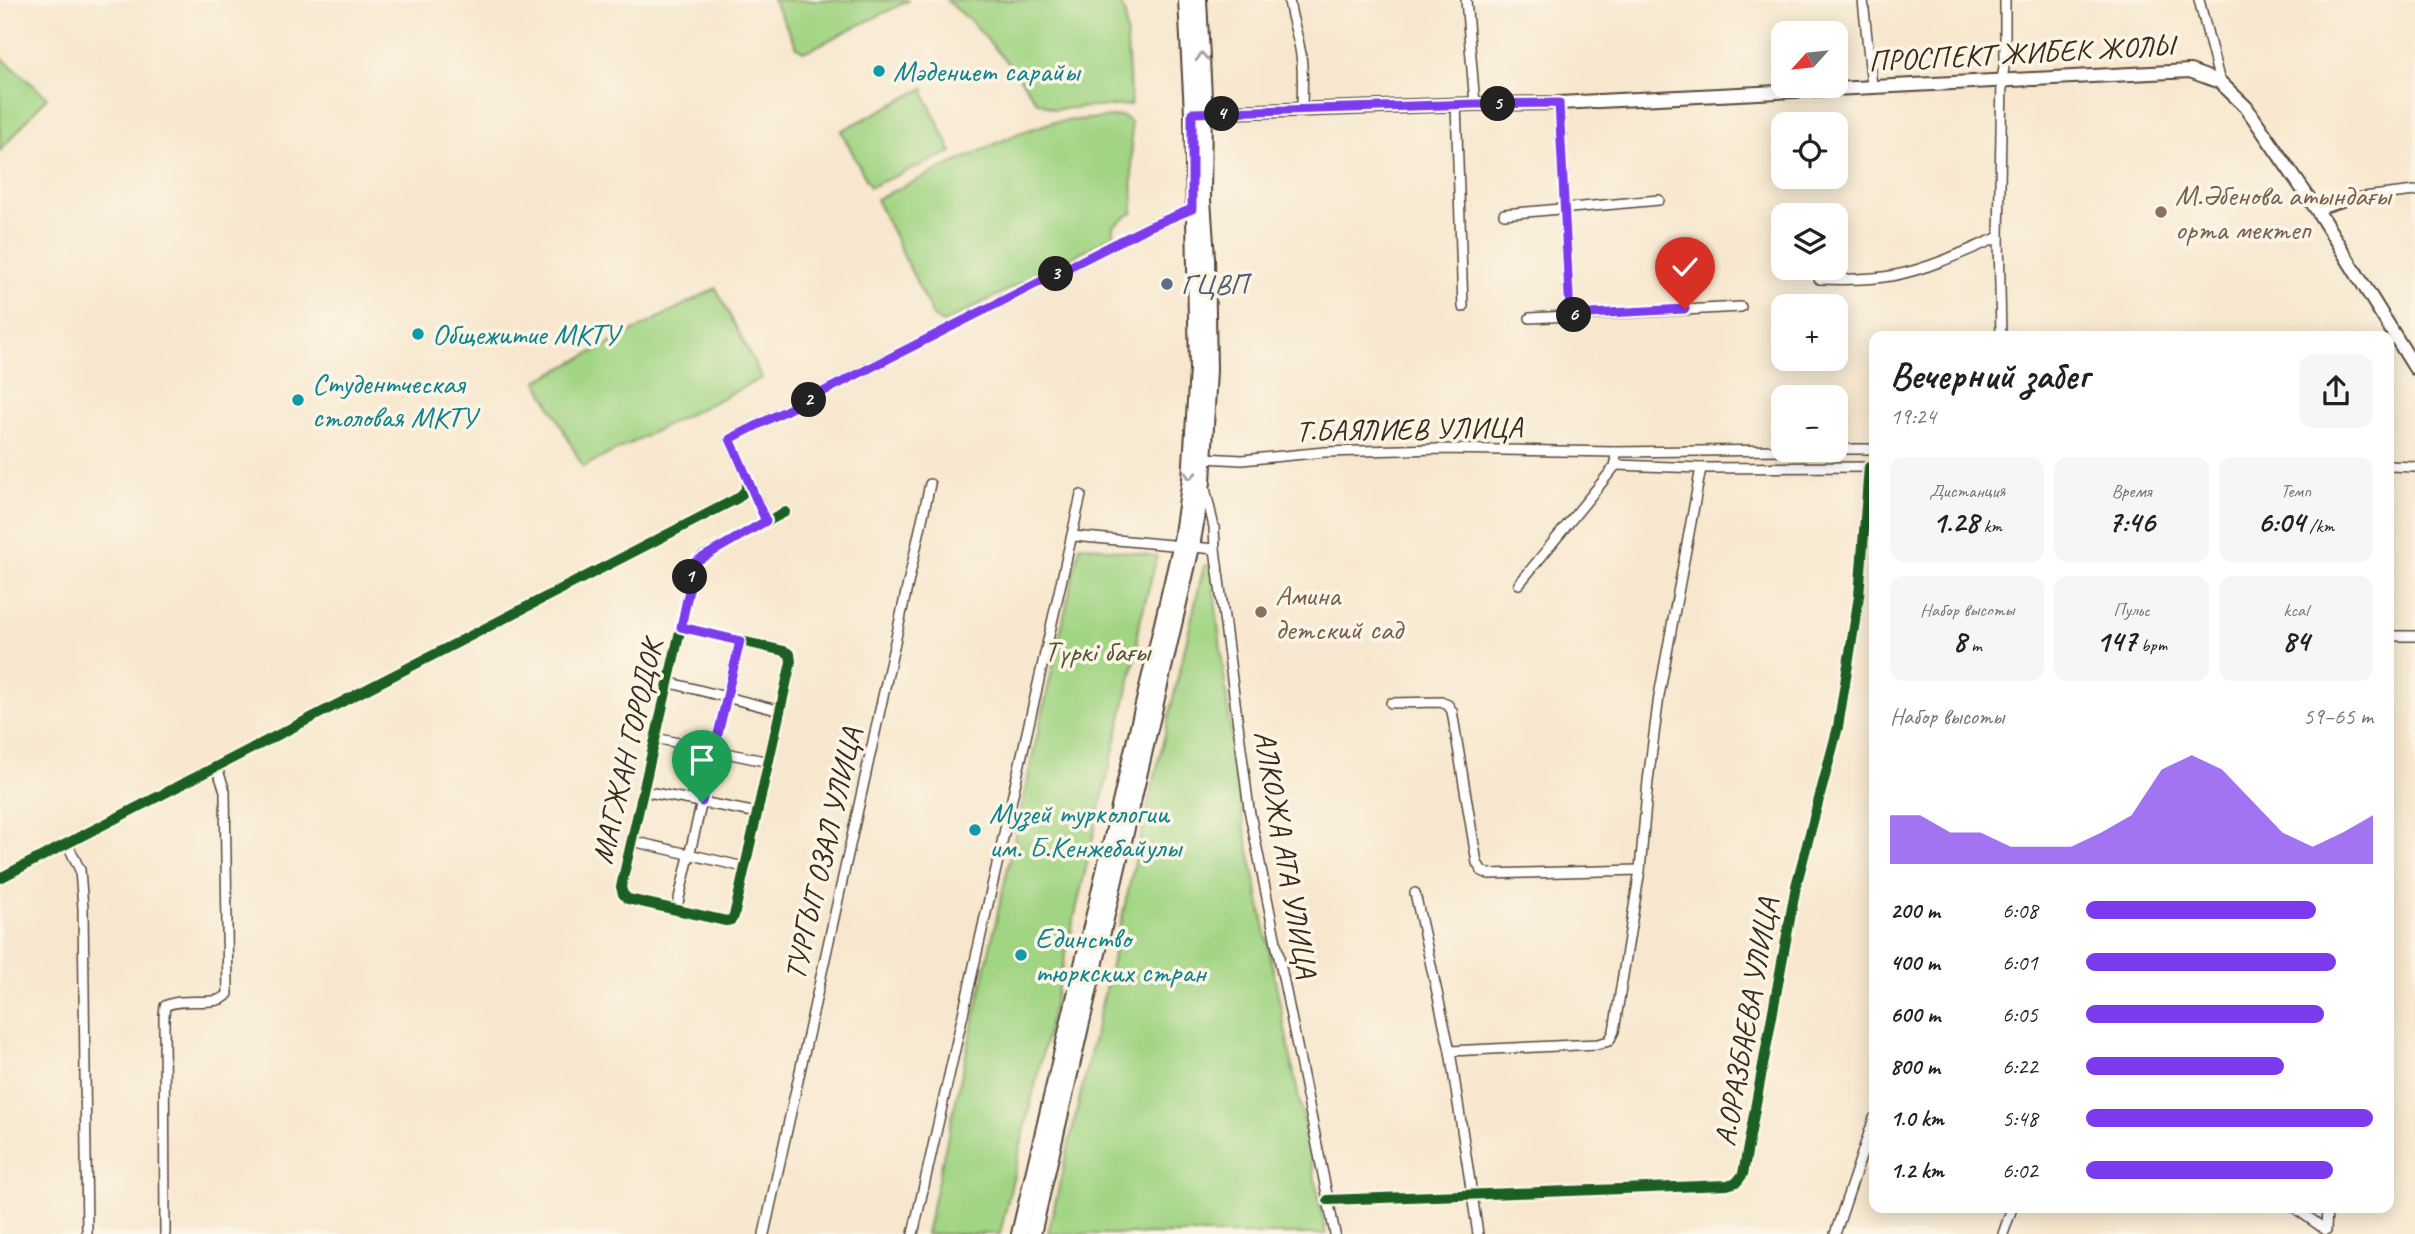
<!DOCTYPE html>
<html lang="ru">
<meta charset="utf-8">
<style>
body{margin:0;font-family:Caveat,sans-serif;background:#f6f6f6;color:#222;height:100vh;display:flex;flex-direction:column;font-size:26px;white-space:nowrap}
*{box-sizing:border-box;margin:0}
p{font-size:23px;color:#767676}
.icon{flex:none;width:38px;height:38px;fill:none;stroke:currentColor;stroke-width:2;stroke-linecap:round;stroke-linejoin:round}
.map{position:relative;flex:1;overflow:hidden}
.side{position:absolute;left:1869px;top:331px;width:525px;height:882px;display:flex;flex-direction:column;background:#fff;border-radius:14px;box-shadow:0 4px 18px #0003}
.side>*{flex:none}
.needle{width:46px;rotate:243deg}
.fabs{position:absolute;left:1771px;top:21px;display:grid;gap:14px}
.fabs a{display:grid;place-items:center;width:77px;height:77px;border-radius:14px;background:#fff;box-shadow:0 4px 18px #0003;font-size:35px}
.pin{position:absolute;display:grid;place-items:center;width:60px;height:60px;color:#fff;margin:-72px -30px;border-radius:50% 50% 50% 0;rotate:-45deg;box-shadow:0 0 7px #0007}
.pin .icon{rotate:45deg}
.km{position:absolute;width:35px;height:35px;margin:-18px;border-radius:50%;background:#222;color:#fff;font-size:19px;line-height:35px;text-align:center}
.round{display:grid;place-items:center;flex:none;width:74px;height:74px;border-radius:14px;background:#f6f6f6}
.overview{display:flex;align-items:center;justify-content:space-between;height:119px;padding:0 21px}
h1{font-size:38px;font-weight:600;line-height:52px}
.stats{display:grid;grid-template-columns:repeat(3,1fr);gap:10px;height:119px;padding:7px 21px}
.stats div{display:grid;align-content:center;border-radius:14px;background:#f6f6f6;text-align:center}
.stats b{font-size:30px;font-weight:600}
.stats small{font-size:19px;font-weight:400}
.stats p{font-size:19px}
.chart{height:196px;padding:14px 21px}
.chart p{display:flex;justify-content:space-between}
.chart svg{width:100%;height:126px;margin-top:7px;fill:#7c3aed;opacity:.7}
ul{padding:0 21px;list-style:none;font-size:23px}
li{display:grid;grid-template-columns:112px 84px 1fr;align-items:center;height:52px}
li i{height:18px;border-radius:9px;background:#7c3aed}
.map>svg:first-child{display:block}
.green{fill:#a1d483;stroke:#6e7f50;stroke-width:2}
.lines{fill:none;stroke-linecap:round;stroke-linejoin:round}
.minor-casing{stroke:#574638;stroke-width:12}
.secondary-casing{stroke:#574638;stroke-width:16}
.primary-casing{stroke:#574638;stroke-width:18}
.minor{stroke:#fff;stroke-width:9}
.secondary{stroke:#fff;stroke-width:12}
.primary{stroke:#fff;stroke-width:14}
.cycleway-casing{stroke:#fcf5e5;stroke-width:15}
.cycleway{stroke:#1b5e20;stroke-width:10}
.oneway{stroke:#a79f9a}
.route-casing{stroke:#fff;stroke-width:14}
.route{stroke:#7c3aed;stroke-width:9}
.culture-dot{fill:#0f9aa8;stroke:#fcf5e5;stroke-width:2.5}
.education-dot{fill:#8d6e63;stroke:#fcf5e5;stroke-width:2.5}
.service-dot{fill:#5c6f8a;stroke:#fcf5e5;stroke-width:2.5}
.labels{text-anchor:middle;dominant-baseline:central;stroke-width:7;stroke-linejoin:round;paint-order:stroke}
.street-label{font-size:30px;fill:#3b2a1e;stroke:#fcf5e5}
.culture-label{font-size:30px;fill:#0d838f;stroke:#fcf5e5;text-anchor:start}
.education-label{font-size:30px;fill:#785e54;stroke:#fcf5e5;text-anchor:start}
.service-label{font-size:30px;fill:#4e5e75;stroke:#fcf5e5;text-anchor:start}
.park-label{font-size:30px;fill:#545437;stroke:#fcf5e5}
</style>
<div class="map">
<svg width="2415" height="1234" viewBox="0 0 2415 1234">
<rect width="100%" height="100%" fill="#fcf5e5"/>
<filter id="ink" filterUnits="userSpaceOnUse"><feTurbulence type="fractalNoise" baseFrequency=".0143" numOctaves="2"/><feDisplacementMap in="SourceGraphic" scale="14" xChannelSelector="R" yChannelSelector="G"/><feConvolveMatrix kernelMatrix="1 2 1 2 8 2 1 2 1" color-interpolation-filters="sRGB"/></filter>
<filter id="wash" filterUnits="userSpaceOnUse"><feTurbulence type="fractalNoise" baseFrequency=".00686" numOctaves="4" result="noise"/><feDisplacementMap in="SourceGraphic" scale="28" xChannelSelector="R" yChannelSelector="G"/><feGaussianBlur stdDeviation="1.57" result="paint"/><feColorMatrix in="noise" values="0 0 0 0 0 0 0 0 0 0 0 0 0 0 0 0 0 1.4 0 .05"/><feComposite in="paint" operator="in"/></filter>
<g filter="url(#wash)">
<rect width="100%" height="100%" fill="#f7e7ce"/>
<g class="green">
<polygon points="773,0 910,0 809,50 803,51 797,47"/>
<polygon points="946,0 1118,0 1125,13 1131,105 1053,109 1036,101 1014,70 971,21"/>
<polygon points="0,56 47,97 0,151"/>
<polygon points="924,88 926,98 952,152 870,187 841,131"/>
<polygon points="1123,116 1131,122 1133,212 1113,226 1113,236 943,323 934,318 876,199 1019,133 1053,122"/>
<polygon points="716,288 762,378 583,467 537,381"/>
<polygon points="1080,545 1157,556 1137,634 1138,646 1000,1234 926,1234"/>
<polygon points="1211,565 1238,795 1326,1234 1048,1234 1204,566"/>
</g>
</g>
<g filter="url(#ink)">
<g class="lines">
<g class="minor-casing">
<g id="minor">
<path d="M1289,0c2,17 8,32 11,49 4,20 2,41 2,62"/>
<polyline points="1466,0 1475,104"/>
<polyline points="1863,0 1872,86"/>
<polyline points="2199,0 2220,82"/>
<polyline points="1559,103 1570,315"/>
<polyline points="1456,104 1463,307"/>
<polyline points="2317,210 2355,198 2415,191"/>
<polyline points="1504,214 1659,200"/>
<path d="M1819,279c26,1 51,1 77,-4 35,-7 70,-24 103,-38"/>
<polyline points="1530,318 1741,307"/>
<polyline points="2001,336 1999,237 2002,80 2005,61 2005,0"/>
<polyline points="1836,449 1874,449"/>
<polyline points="1615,452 1783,450"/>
<polyline points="1204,458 1242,460 1325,452 1439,449 1615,452 1616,465 1701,468 1872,467"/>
<polyline points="2389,466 2415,467"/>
<polyline points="1205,488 1214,527 1215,549 1249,809 1335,1234"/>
<polyline points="766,521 730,439 1146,228 1192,209"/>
<polyline points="1073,536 1215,549"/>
<polyline points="1519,584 1616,465"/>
<polyline points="681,627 784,651 790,654 791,662 734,916 731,920 726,921 628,899 623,894 621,887 681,627 692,568 700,557 785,512"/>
<polyline points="2389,636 2415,636"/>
<polyline points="667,682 781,711"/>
<polyline points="1391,703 1441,702 1448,705 1452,711 1477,863 1482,871 1489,874 1640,870"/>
<polyline points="655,738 769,762"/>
<polyline points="643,791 758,813"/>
<polyline points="632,841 744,867"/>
<polyline points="67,843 80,870 83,908 87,1234"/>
<polyline points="0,878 738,498 745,491 748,479"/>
<polyline points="1415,893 1450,1051 1478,1234"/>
<polyline points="676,911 740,641"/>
<polyline points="1450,1051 1598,1044 1609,1041 1614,1031 1640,870 1648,781 1659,696 1701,468"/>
<polyline points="1328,1200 1727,1185 1737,1182 1743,1174 1796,886 1838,727 1859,596 1869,467"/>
<polyline points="2295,1208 2326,1230 2327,1208"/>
<path d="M165,1234l-1,-219 1,-9c19,-10 52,2 63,-12l-3,-203 -8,-23"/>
<polyline points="764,1234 930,484"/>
<polyline points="913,1234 1081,495"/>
<polyline points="1835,1234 1874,1118"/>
<polyline points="2003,1234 2012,1208"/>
</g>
</g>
<g class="secondary-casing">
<polyline id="secondary" points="1196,113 1475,104 1559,103 2190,71 2220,82 2246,107 2317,210 2415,368"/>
</g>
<g class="primary-casing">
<g id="primary">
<polyline points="1019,1234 1180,547 1190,479 1197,370 1192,113 1186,0"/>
<polyline points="1033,1234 1192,547 1203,482 1209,370 1207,258 1203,200 1204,97 1199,0"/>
</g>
</g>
<use href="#minor" class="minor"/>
<use href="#secondary" class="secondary"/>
<use href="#primary" class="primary"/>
<g class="cycleway-casing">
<g id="cycleway">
<polyline points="681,627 784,651 790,654 791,662 734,916 731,920 726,921 628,899 623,894 621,887 681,627 692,568 700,557 785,512"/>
<polyline points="0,878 738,498 745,491 748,479"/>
<polyline points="1328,1200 1727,1185 1737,1182 1743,1174 1796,886 1838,727 1859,596 1869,467"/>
</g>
</g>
<use href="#cycleway" class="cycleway"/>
</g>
<defs><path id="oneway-chevron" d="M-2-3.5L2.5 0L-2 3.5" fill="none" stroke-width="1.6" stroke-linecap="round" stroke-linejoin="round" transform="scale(1.75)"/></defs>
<g class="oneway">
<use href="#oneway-chevron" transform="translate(1202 57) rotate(-93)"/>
<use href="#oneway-chevron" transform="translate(1190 475) rotate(96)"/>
</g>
</g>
<g class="lines" filter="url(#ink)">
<g class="route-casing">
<path id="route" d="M702,802l38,-161 -59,-14 14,-65 71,-41c-13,-27 -23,-55 -36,-82l416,-211 46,-19v-96l283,-9 84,-1 11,212 115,-6"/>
</g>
<use href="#route" class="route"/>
</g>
<g class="culture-dot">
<circle cx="879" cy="71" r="7"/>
<circle cx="418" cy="334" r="7"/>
<circle cx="298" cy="400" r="7"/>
<circle cx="975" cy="830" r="7"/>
<circle cx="1021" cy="955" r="7"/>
</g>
<g class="education-dot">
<circle cx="2161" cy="212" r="7"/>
<circle cx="1261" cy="612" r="7"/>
</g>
<circle class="service-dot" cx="1167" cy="284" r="7"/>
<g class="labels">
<g class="street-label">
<text transform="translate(2021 53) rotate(-3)">ПРОСПЕКТ ЖИБЕК ЖОЛЫ</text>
<text transform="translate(1409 429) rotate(-1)">Т.БАЯЛИЕВ УЛИЦА</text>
<text transform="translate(627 752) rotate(-77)">МАГЖАН ГОРОДОК</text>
<text transform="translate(823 854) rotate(-77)">ТУРГЫТ ОЗАЛ УЛИЦА</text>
<text transform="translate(1286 854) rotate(80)">АЛКОЖА АТА УЛИЦА</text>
<text transform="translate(1746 1022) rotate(-80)">А.ОРАЗБАЕВА УЛИЦА</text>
</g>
<g class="culture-label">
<text x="893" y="71">Мәдениет сарайы</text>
<text x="432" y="334">Общежитие МКТУ</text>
<text x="312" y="383">Студентческая<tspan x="312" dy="34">столовая МКТУ</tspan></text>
<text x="989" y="813">Музей туркологии<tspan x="989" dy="34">им. Б.Кенжебайулы</tspan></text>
<text x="1035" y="938">Единство<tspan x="1035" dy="34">тюркских стран</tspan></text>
</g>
<g class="education-label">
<text x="2175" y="195">М.Әбенова атындағы<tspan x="2175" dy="34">орта мектеп</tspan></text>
<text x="1275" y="595">Амина<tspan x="1275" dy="34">детский сад</tspan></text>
</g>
<g class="service-label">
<text x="1181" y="284">ГЦВП</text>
</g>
<g class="park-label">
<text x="1097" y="651">Түркі бағы</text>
</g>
</g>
</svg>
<div class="fabs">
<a><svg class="needle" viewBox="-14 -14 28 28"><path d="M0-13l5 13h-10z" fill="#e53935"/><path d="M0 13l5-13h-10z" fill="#767676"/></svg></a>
<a><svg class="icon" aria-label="locate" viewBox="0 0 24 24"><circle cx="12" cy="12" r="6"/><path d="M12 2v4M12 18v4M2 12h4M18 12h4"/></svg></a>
<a><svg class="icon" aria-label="layers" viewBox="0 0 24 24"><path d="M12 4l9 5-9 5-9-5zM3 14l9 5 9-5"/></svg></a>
<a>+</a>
<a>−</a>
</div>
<div class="pin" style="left:702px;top:802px;background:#1e9e55"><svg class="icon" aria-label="arrive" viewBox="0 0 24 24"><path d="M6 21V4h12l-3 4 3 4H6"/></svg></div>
<div class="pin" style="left:1685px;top:309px;background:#d93025"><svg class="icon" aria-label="check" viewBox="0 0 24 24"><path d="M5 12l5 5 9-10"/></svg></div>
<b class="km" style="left:690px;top:577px">1</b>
<b class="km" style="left:809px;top:400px">2</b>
<b class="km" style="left:1056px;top:274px">3</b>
<b class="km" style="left:1222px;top:114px">4</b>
<b class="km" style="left:1498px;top:104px">5</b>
<b class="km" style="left:1574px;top:315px">6</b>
<section class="side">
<div class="overview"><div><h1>Вечерний забег</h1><p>19:24</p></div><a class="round"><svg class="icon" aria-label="share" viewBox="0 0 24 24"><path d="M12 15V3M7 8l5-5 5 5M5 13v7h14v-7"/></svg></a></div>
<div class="stats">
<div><p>Дистанция</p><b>1.28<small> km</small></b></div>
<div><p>Время</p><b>7:46</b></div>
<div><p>Темп</p><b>6:04<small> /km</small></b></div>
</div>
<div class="stats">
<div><p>Набор высоты</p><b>8<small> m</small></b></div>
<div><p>Пульс</p><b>147<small> bpm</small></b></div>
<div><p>kcal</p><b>84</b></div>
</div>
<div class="chart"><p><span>Набор высоты</span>59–65 m</p>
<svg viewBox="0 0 160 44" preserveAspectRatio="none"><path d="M0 44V27L10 27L20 33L30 33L40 38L50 38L60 38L70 33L80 27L90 11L100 6L110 11L120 22L130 33L140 38L150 33L160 27V44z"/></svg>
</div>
<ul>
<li><b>200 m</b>6:08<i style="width:80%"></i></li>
<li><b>400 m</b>6:01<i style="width:87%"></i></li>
<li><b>600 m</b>6:05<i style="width:83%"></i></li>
<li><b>800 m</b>6:22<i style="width:69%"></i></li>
<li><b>1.0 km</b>5:48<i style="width:100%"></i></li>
<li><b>1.2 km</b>6:02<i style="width:86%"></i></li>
</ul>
</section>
</div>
